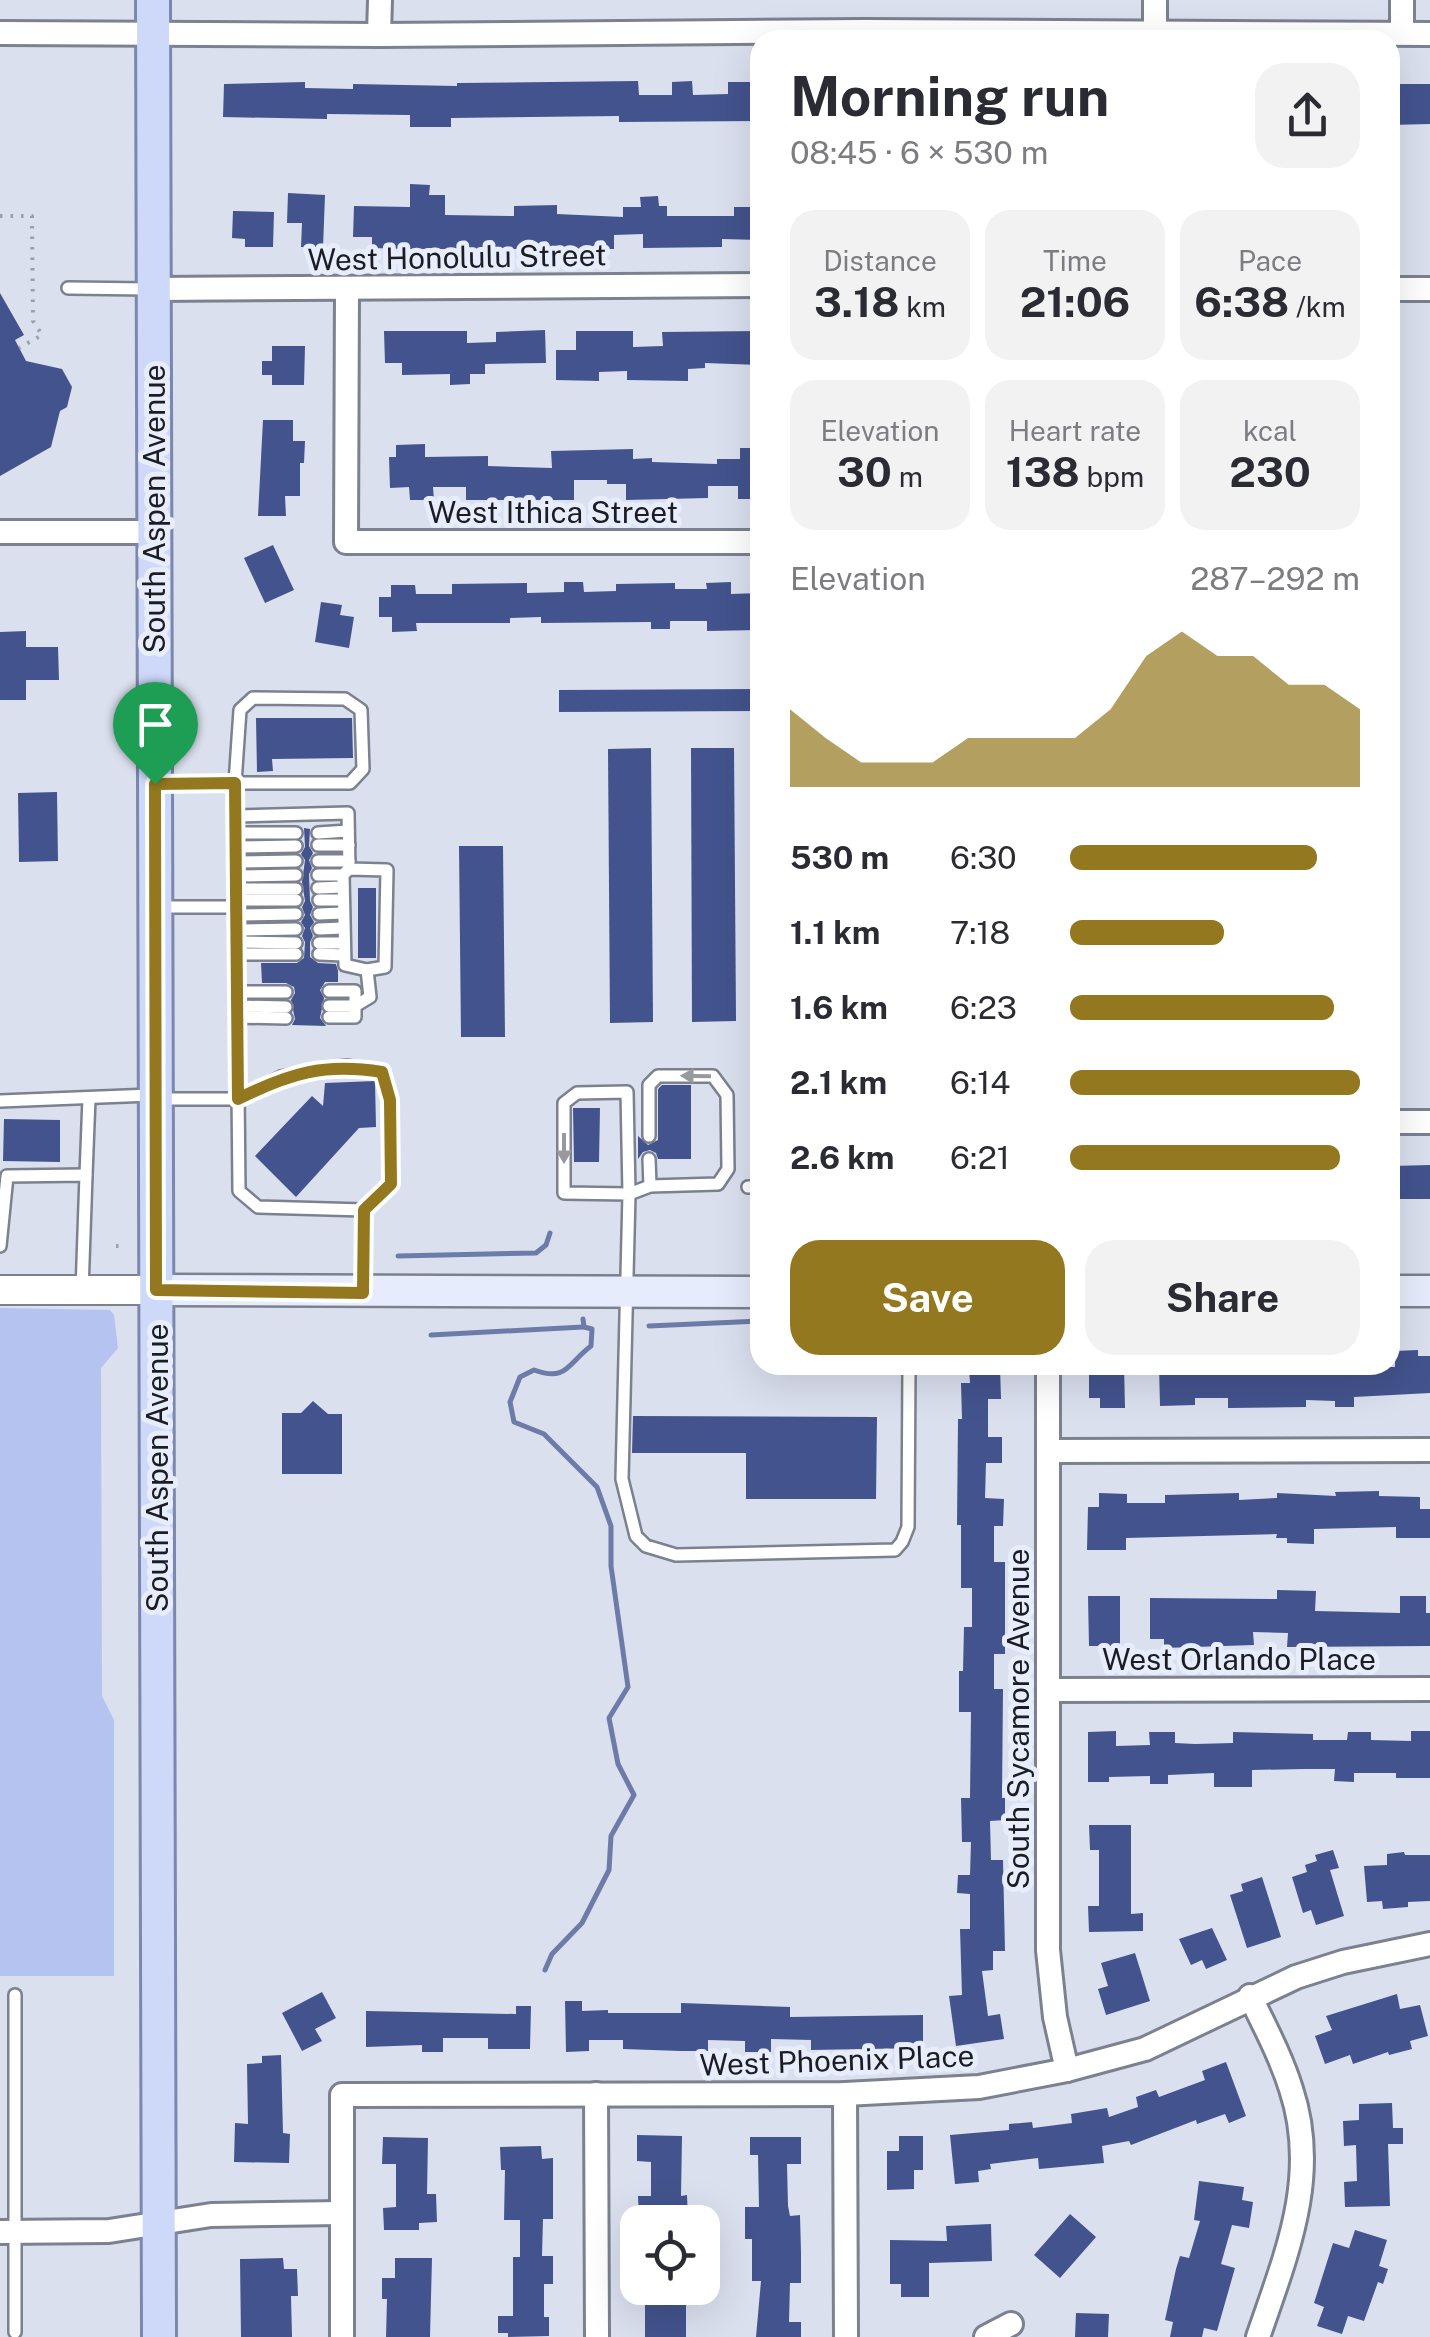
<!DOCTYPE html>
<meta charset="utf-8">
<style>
body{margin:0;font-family:"Public Sans",sans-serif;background:#f2f2f3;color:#2b2b33;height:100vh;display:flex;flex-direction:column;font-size:38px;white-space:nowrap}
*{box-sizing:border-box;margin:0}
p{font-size:32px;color:#7c7c81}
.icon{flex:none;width:55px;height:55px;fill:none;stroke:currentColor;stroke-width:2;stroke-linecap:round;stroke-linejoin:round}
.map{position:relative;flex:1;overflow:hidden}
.sheet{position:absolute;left:750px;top:30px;width:650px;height:1345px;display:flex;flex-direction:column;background:#fff;border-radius:30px;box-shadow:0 10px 40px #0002}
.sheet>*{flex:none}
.tools{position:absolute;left:620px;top:2205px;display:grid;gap:20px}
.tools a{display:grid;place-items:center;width:100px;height:100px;border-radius:20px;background:#fff;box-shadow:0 10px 40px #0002;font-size:50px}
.pin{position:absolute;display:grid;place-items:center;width:85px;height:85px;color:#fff;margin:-102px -42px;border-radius:50% 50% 50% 0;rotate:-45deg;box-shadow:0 0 10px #0007}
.pin .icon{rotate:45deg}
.round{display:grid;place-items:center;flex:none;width:105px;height:105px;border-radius:30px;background:#f2f2f3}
.headline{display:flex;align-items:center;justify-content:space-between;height:170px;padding:0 40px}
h1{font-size:55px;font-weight:700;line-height:75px}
.stats{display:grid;grid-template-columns:repeat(3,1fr);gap:15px;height:170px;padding:10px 40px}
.stats div{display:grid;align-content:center;border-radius:25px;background:#f2f2f3;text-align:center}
.stats b{font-size:42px;font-weight:700}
.stats small{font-size:28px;font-weight:400}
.stats p{font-size:28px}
.chart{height:280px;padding:20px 40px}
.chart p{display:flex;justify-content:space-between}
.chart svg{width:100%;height:180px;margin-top:10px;fill:#94781f;opacity:.7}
.button{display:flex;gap:20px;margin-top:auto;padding:20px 40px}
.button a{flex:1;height:115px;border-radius:30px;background:#94781f;color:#fff;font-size:40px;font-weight:700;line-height:115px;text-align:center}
.button a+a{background:#f2f2f3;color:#2b2b33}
ul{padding:0 40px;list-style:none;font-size:32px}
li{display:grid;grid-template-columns:160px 120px 1fr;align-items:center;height:75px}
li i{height:25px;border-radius:12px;background:#94781f}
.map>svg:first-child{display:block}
.green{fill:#b4c3f0}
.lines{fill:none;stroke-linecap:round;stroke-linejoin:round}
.stream{stroke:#6c7ba8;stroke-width:5}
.building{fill:#43538d}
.service-casing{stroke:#7c818f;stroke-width:16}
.minor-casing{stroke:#7c818f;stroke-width:28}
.tertiary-casing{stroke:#7c818f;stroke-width:32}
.secondary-casing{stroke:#7c818f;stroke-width:35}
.primary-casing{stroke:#7b87ac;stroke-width:38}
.path{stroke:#9b9fab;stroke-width:4;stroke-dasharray:2.5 8;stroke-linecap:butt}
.service{stroke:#fff;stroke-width:11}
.minor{stroke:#fff;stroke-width:22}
.tertiary{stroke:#fff;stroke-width:28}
.secondary{stroke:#e7ecfc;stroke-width:30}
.primary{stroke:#ced9fa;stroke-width:32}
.oneway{fill:#98999c}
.route-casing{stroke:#fff;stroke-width:20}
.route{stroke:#94781f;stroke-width:12}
.labels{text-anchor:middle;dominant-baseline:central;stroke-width:10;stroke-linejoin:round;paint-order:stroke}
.street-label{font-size:30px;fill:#1b1d22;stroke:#e8edfd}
</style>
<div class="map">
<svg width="1430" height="2337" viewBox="0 0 1430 2337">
<rect width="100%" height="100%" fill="#dbe0ef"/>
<polygon class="green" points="0,1308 110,1310 114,1315 118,1348 101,1368 102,1696 114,1720 114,1976 0,1976"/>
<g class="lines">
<g class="stream">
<polyline points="398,1256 536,1253 546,1245 550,1233"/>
<polyline points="649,1326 760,1321"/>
<polyline points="431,1335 583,1327"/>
<path d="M545,1970l7,-16 30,-31 27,-53 2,-34 23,-41 -16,-31 -9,-46 19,-31 -17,-121v-40l-14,-39 -53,-53 -30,-12 -4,-20 10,-25 14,-7c33,12 33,-6 57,-24l1,-17 -8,-2 -1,-8"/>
</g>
</g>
<g class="building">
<polygon points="638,81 639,95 672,95 672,82 692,81 693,95 728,94 728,82 753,82 753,89 760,88 760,121 619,122 619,116 451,118 451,127 410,127 410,115 327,114 327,119 223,117 224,84 305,82 305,88 353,89 353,84 457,86 457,83"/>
<polygon points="1390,84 1430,84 1430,124 1390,125"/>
<polygon points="410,184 430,185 429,195 445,195 445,215 514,216 514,206 557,205 557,214 623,217 623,207 641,207 640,197 658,196 659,206 667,206 667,216 734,216 734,207 760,207 760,240 722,239 722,247 643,248 643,234 614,235 614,249 409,249 372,248 372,237 353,237 354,206 410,207"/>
<polygon points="288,193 325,195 323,248 301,247 302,223 287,223"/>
<polygon points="233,211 274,212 273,247 245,247 245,239 232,238"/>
<polygon points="0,293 24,335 15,340 26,361 62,369 72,387 67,407 60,411 51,447 0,476"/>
<polygon points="545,330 546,363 485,364 485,374 470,374 470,384 450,385 450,374 402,375 402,363 385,363 384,331 467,331 467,343 496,342 496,332"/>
<polygon points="576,331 633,331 633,347 663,346 662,332 760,331 760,365 705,363 705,368 688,369 688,381 627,380 627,371 599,372 599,381 556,380 556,350 576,350"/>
<polygon points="272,346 305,346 304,385 272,385 272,375 262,375 262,361 272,361"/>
<polygon points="263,420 293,420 293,441 305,441 304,463 300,463 300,496 285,496 286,516 258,516"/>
<polygon points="425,444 425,457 488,456 488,466 552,468 551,451 633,449 633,459 652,458 652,462 717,464 717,459 740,459 740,448 760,448 760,499 738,499 738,486 708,486 708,498 626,500 626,484 607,484 607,480 574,480 574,500 466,500 466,487 433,487 434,500 410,500 409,487 390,488 389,457 396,457 396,445"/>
<polygon points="273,545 294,590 265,603 244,558"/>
<polygon points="564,582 583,582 584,592 616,591 616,584 675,583 675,589 707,589 706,583 731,582 731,594 760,593 760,630 707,631 707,621 670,621 670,629 651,629 651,622 541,623 541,617 510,618 510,623 416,623 417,631 392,632 392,617 379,617 379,597 391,597 391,585 415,585 416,594 452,594 452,584 527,583 527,593 564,592"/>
<polygon points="321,602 342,605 340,615 354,617 349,648 315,642"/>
<polygon points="26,631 26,647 58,647 59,680 26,680 26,700 0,700 0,632"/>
<polygon points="760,689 760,711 559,712 559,690"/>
<polygon points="256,718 352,718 353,758 272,759 273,771 257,772"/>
<polygon points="651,748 653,1022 610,1023 608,749"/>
<polygon points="691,748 734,748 736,1021 692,1022"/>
<polygon points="57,792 58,861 19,862 18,793"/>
<polygon points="304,828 310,829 309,846 313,853 309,860 312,868 309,874 310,901 313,907 310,915 314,922 310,928 313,936 310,942 310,957 318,963 336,964 338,971 338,982 325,982 320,990 324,998 320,1018 326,1026 292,1025 295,1019 291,1000 295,993 294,987 286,983 262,983 261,963 297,963 304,958 305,942 302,936 305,928 301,922 305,915 302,907 305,901 302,882 305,860 301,854 305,847"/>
<polygon points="459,846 503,846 505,1037 461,1037"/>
<rect x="358" y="888" width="18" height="70"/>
<polygon points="375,1081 376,1127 359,1128 296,1197 255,1156 312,1096 323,1106 325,1083"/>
<polygon points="662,1085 691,1085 691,1159 658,1159 656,1153 650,1150 643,1152 638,1159 638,1136 648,1145 658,1140 658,1089"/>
<polygon points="573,1108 600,1108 599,1162 574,1162"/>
<polygon points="4,1119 60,1120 60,1162 3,1161"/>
<polygon points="1430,1165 1430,1199 1392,1199 1392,1166"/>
<polygon points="1418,1350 1418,1356 1430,1356 1430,1393 1354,1397 1354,1407 1335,1407 1335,1401 1306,1400 1306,1407 1228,1408 1228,1398 1195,1398 1195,1405 1160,1406 1159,1367 1395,1367 1395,1351"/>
<polygon points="1089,1365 1124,1365 1125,1408 1100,1408 1100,1398 1089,1398"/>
<polygon points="1000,1367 1001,1399 988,1399 988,1437 1002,1437 1002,1463 986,1463 985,1498 1004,1499 1003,1526 994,1526 994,1562 1005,1562 1005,1654 994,1654 994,1689 1003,1689 1002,1798 1005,1798 1005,1820 990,1821 991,1860 1003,1860 1005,1951 993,1951 993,1970 982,1971 988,2016 1000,2014 1004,2039 956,2046 949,1996 962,1995 960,1929 970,1929 970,1894 957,1893 958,1875 970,1875 971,1842 962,1842 961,1798 970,1798 971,1712 959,1712 959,1671 963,1671 964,1627 972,1627 972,1588 961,1588 961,1525 957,1525 958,1419 962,1419 961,1383 970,1383 969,1368"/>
<polygon points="313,1401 328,1414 342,1414 342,1474 282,1474 282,1413 301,1413"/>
<polygon points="633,1416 877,1417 876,1499 746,1499 746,1453 632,1453"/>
<polygon points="1379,1491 1379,1496 1420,1497 1420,1509 1430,1509 1430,1538 1396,1538 1396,1527 1314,1529 1314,1544 1287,1543 1287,1538 1276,1538 1277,1534 1126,1538 1126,1550 1087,1550 1088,1507 1099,1507 1099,1493 1127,1494 1127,1503 1165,1503 1165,1495 1239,1493 1239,1500 1277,1498 1277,1493 1336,1496 1335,1492"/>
<polygon points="1277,1590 1316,1591 1315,1611 1400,1613 1400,1596 1426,1596 1426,1613 1430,1613 1430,1646 1287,1647 1288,1633 1253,1632 1254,1645 1164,1648 1164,1639 1150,1639 1150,1598 1277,1599"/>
<polygon points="1088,1596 1120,1596 1120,1646 1089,1646"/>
<polygon points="1116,1731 1116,1746 1150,1745 1149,1732 1175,1732 1175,1743 1195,1744 1233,1743 1233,1732 1313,1734 1313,1740 1347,1740 1348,1732 1371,1732 1371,1740 1411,1741 1411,1731 1430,1731 1430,1778 1396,1778 1396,1773 1354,1773 1354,1782 1334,1781 1335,1769 1304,1769 1252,1770 1252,1787 1214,1787 1214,1773 1168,1775 1168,1784 1150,1784 1150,1776 1109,1777 1109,1782 1088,1782 1088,1732"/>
<polygon points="1089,1825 1131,1825 1131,1914 1143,1913 1143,1931 1089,1932 1088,1906 1099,1906 1099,1850 1090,1850"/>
<polygon points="1333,1850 1339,1868 1330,1870 1344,1916 1316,1925 1311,1910 1303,1913 1292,1877 1307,1872 1305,1865 1317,1861 1315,1855"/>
<polygon points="1404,1852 1405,1855 1430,1855 1430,1901 1408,1902 1408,1907 1383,1909 1382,1901 1367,1902 1364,1866 1387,1865 1387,1854"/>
<polygon points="1262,1877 1281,1937 1247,1948 1230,1895 1243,1891 1241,1884"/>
<polygon points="1212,1928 1227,1960 1206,1969 1202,1960 1191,1965 1179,1939"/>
<polygon points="1135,1953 1150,2001 1106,2015 1098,1989 1108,1986 1101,1963"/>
<polygon points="322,1992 336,2018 315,2029 322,2041 302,2051 282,2013"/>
<polygon points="1397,1994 1400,2009 1420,2005 1428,2036 1410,2041 1412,2049 1389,2055 1388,2052 1353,2064 1350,2055 1325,2064 1315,2036 1332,2030 1326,2016"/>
<polygon points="565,2001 582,2001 582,2011 608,2010 608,2013 681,2013 681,2003 790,2007 790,2017 923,2015 923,2044 922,2048 811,2050 811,2040 771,2039 771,2052 745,2052 745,2041 708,2040 708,2051 681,2051 623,2049 623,2040 589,2040 589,2051 566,2052"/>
<polygon points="516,2006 531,2006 530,2049 488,2049 488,2038 443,2038 443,2052 422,2052 422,2045 366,2047 366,2011 516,2014"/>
<polygon points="281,2055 283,2133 290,2134 289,2163 234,2162 235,2123 248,2124 247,2064 262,2063 262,2056"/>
<polygon points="1226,2062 1246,2116 1229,2123 1225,2114 1197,2124 1196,2120 1131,2145 1129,2141 1102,2146 1104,2163 1039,2169 1038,2158 990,2164 991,2169 978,2171 979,2182 955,2184 950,2135 1009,2130 1009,2124 1032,2122 1033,2128 1072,2123 1071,2114 1107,2108 1109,2117 1138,2107 1136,2097 1156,2090 1159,2097 1205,2080 1202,2071"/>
<polygon points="1392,2103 1393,2128 1403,2128 1403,2144 1388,2144 1390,2206 1345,2207 1344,2182 1357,2181 1356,2145 1344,2146 1343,2121 1359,2120 1359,2104"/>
<polygon points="637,2135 682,2136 681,2196 687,2195 688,2220 639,2221 638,2196 651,2196 651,2162 637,2161"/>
<polygon points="899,2136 923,2136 923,2170 914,2170 914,2189 887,2190 887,2151 899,2151"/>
<polygon points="383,2137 428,2138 427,2194 436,2194 437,2222 419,2223 419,2230 384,2230 383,2208 396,2207 396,2164 382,2164"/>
<polygon points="750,2137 801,2137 801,2164 787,2164 788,2206 790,2216 800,2215 801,2253 801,2283 790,2283 789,2322 801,2322 801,2337 756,2337 761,2281 752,2281 752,2239 745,2239 745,2207 759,2207 758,2155 750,2155"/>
<polygon points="541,2146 542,2159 553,2158 553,2219 543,2219 542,2256 553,2256 553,2284 544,2284 544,2317 549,2317 549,2336 508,2337 508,2333 498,2333 498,2316 513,2316 513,2257 520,2257 520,2220 504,2220 505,2170 501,2170 500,2147"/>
<polygon points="1199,2181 1244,2187 1242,2200 1253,2202 1249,2228 1232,2225 1221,2264 1235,2268 1217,2331 1204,2328 1202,2337 1170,2337 1173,2322 1165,2320 1176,2269 1180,2256 1189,2258 1200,2221 1194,2220"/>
<polygon points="1070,2214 1096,2237 1060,2278 1034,2255"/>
<polygon points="991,2224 992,2261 929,2263 929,2297 901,2297 901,2284 890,2284 890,2240 947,2241 946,2226"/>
<polygon points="1355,2230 1387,2240 1379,2266 1388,2269 1383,2284 1378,2282 1364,2321 1348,2316 1342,2334 1317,2326 1324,2307 1314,2303 1333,2243 1349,2248"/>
<polygon points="283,2258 284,2269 297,2269 298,2296 291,2296 292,2337 241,2337 240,2259"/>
<polygon points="395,2258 432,2258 430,2337 386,2337 387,2299 382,2299 382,2278 395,2278"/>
<rect x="645" y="2288" width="41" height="49"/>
<polygon points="1076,2313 1109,2314 1108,2337 1075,2337"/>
</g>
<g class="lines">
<g class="service-casing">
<g id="service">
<polyline points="68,288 148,289"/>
<polyline points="159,784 235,783 240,710 253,698 345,699 361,710 363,769 350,783 235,783 239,1191 258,1207 364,1210 363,1288"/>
<polyline points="235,816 348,813 349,869 387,870 385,967 367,970 345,965 343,875 349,869"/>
<polyline points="236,833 296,833"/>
<polyline points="318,833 348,831"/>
<polyline points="318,845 349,845"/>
<polyline points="236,847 296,846"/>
<polyline points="318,861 349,861"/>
<polyline points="236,862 296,861"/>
<polyline points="318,875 343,875"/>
<polyline points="236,876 296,875"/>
<polyline points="318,888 343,887"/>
<polyline points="236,889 296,889"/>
<polyline points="236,900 296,900"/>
<polyline points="319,900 343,900"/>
<polyline points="159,907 236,907"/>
<polyline points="319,914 343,913"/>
<polyline points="236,915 296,914"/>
<polyline points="319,929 342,928"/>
<polyline points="237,930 296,929"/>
<polyline points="237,942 296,943"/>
<polyline points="319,943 343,943"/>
<polyline points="237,954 296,954"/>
<polyline points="319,954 344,955"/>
<polyline points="329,991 355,991 355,1017 329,1017"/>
<polyline points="237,992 286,992"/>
<polyline points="237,1006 286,1007"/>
<polyline points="329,1006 355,1006 370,997 367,970"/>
<polyline points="237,1017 286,1018"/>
<polyline points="159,1099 238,1099 281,1077 346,1066 382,1072 391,1099 391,1184 364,1210"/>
<polyline points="0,1101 151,1095"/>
<polyline points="649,1136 649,1085 658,1076 713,1076 727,1095 728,1169 718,1184 650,1186 629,1194 627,1092 577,1093 564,1103 564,1193 629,1194 622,1479 636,1536 646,1546 676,1555 895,1550 902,1542 908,1527 909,1365"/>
<polyline points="649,1159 650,1186"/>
<polyline points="86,1175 89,1098"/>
<polyline points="748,1187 760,1187"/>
<polyline points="0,1246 7,1176 86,1175 82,1291"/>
<polyline points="15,2332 15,1995"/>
</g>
</g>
<g class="minor-casing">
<g id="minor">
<polyline points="1155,0 1155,34"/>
<polyline points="0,33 379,35 864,31 1430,34"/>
<polyline points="1402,33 1402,0"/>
<polyline points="379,35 380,0"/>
<polyline points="154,289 760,285"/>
<polyline points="1390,289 1430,289"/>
<polyline points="347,290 346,542 760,542"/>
<polyline points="0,532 154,532"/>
<polyline points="1390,1122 1430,1122"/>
<polyline points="1048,1365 1048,1950 1055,2017 1067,2070"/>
<polyline points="1048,1451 1430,1450"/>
<polyline points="1048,1690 1430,1689"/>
<path d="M1250,1996c15,31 31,61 41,93 29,87 -5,166 -33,248"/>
<polyline points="596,2094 597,2337"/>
<polyline points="845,2094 846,2337"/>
<polyline points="0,2232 109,2231 211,2215 342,2213"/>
<polyline points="342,2337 342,2095 845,2094 979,2087 1067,2070 1145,2049 1296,1977 1343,1962 1430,1944"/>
<polyline points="986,2337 1011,2324"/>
</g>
</g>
<g class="tertiary-casing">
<polyline id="tertiary" points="0,1290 156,1290"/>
</g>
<g class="secondary-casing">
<g id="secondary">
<polyline points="156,1290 760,1292"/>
<polyline points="1390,1291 1430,1291"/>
</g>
</g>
<g class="primary-casing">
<polyline id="primary" points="153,0 159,2337"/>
</g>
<g class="path">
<polyline points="0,216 32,216 33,321 42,335 19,348"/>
<polyline points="116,1246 126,1246"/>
</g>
<use href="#service" class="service"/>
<use href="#minor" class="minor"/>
<use href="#tertiary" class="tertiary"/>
<use href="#secondary" class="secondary"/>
<use href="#primary" class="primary"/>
</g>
<defs><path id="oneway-solid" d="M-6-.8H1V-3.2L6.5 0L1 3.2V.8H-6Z" transform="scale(2.5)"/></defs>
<g class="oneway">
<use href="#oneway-solid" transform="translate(696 1076) rotate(-179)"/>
<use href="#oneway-solid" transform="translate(564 1148) rotate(90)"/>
</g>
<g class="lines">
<g class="route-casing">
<path id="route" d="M235,783l3,316c52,-26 86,-36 144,-27l8,28 1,84 -27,26 -1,83 -207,-3 -1,-506z"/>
</g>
<use href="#route" class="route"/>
</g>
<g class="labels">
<g class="street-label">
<text transform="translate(457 257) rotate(-1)">West Honolulu Street</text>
<text transform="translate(154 509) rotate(-90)">South Aspen Avenue</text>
<text x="553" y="512">West Ithica Street</text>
<text transform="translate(157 1468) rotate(-90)">South Aspen Avenue</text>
<text x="1239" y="1659">West Orlando Place</text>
<text transform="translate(1018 1719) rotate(-90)">South Sycamore Avenue</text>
<text transform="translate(837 2060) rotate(-2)">West Phoenix Place</text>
</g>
</g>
</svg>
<div class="tools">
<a><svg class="icon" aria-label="locate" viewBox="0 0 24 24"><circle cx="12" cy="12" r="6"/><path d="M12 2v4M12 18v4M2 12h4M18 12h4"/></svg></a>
</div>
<div class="pin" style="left:155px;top:784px;background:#1e9e55"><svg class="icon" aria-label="arrive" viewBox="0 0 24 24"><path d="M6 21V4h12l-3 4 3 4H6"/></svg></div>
<section class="sheet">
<div class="headline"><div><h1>Morning run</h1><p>08:45 · 6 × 530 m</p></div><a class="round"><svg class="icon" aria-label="share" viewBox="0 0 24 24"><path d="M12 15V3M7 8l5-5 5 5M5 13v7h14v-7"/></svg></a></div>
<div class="stats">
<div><p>Distance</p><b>3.18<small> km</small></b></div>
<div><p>Time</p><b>21:06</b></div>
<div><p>Pace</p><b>6:38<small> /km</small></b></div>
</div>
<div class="stats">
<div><p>Elevation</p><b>30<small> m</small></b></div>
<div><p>Heart rate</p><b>138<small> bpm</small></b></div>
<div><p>kcal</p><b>230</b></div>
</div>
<div class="chart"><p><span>Elevation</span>287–292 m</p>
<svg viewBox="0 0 160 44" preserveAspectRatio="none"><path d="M0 44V25L10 32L20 38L30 38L40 38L50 32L60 32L70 32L80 32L90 25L100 12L110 6L120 12L130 12L140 19L150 19L160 25V44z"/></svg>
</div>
<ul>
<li><b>530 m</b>6:30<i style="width:85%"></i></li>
<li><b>1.1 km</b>7:18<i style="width:53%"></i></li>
<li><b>1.6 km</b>6:23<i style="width:91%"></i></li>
<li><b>2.1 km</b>6:14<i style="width:100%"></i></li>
<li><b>2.6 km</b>6:21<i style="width:93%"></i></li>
</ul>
<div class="button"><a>Save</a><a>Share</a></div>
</section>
</div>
